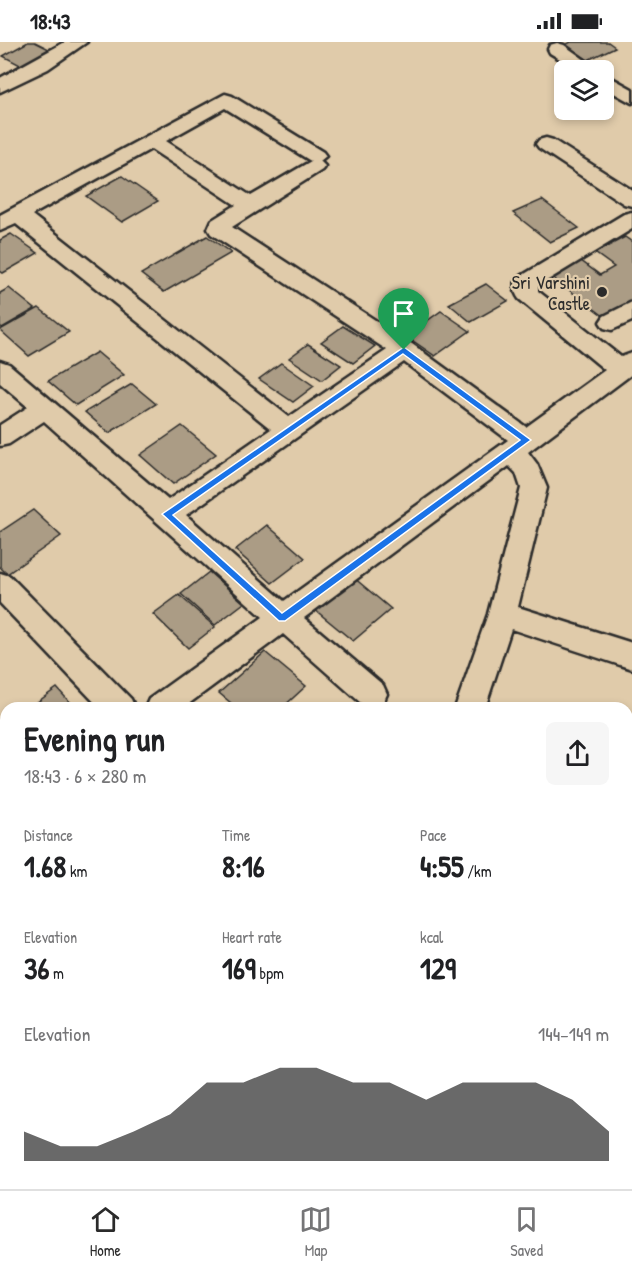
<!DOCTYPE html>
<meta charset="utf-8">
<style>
body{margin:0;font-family:"Patrick Hand",sans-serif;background:#f6f6f6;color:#202124;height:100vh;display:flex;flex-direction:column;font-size:22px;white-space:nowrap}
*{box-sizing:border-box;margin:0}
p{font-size:20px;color:#757577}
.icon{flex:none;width:33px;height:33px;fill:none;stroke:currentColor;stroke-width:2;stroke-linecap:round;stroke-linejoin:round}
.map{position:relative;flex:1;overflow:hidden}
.side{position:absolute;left:0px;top:660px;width:633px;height:488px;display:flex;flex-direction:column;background:#fff;border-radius:18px 18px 0 0;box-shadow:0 3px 9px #0003}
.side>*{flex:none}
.controls{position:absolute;left:554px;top:18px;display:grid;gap:12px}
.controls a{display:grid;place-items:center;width:60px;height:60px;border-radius:9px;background:#fff;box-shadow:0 3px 9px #0003;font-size:30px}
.pin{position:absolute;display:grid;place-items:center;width:51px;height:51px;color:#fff;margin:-62px -26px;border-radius:50% 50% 50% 0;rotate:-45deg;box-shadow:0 0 6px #0007}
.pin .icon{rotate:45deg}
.round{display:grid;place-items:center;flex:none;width:63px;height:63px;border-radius:9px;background:#f6f6f6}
.headline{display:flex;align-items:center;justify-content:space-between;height:102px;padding:0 24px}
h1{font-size:33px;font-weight:700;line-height:45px}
.figures{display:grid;grid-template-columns:repeat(3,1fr);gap:9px;height:102px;padding:6px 24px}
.figures div{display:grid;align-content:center}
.figures b{font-size:30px;font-weight:700}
.figures small{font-size:16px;font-weight:400}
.figures p{font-size:16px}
.chart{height:168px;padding:12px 24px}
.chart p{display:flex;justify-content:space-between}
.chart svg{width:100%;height:108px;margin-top:6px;fill:#2b2b2b;opacity:.7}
.status{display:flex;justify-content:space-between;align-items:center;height:42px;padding:0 30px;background:#fff;direction:ltr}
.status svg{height:16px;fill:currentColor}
.menu{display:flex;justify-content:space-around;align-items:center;height:84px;border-top:2px solid #e0e0e0;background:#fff;font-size:16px;color:#757577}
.menu a{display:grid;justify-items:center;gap:3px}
.menu .on{color:#2b2b2b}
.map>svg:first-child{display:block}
.building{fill:#ab9c85;stroke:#2b2b2b;stroke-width:1.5}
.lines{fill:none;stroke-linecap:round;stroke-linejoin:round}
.minor-casing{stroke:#2b2b2b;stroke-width:5}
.minor{fill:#e0cbaa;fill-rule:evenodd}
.route{fill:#1a73e8;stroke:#fff;stroke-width:1.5;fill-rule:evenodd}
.poi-dot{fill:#2b2b2b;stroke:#e0cbaa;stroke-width:2}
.labels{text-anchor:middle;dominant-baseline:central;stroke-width:4.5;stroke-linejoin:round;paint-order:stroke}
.poi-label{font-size:18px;fill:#2b2b2b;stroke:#e0cbaa;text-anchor:end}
</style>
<div class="status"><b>18:43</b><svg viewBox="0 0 49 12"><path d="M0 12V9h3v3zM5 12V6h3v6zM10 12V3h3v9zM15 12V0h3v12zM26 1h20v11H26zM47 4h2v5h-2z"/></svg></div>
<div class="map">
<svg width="632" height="1147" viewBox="0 0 632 1147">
<rect width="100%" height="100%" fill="#e0cbaa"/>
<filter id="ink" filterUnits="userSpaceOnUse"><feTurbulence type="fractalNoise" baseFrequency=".0167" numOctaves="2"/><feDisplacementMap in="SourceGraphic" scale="12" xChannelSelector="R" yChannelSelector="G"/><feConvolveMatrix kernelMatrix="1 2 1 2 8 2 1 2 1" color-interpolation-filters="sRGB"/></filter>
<g filter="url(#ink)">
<g class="building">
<polygon points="28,0 35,0 51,8 22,24 3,14"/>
<polygon points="571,0 608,0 615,5 588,18 565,3"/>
<polygon points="122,134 158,159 122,180 86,154"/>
<polygon points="542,158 579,186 550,200 513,171"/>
<polygon points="11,192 38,211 3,231 0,229 0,198"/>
<polygon points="207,194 231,211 164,250 141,232"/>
<polygon points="625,195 632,200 632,265 609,278 552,235 581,219 600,233 614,225 595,211"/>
<polygon points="486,242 508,259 471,280 449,262"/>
<polygon points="9,246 35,267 2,286 0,284 0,251"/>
<polygon points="39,266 69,290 29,314 0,288"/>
<polygon points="441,269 470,289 435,314 406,294"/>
<polygon points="343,284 375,304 353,321 321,300"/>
<polygon points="308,302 341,323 322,338 289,316"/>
<polygon points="97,310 124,333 76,363 48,339"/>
<polygon points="281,321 314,344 293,360 259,337"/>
<polygon points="132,342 156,362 109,391 85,370"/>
<polygon points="182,384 216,412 173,442 140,413"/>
<polygon points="33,468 61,494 7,532 0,525 0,490"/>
<polygon points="267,483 305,516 272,541 235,508"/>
<polygon points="209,530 244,561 215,583 181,552"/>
<polygon points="353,535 391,567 353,599 314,567"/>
<polygon points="179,553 215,585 188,606 153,572"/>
<polygon points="265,610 306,644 282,666 237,666 219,651"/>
<polygon points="57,646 75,666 29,666"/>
<polygon points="6,709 6,751 0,756 0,714"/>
<polygon points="627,914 632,919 632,959 627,964"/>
<polygon points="100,1142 146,1142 150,1147 94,1147"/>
<polygon points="223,1142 259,1142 263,1147 216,1147"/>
<polygon points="380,1142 406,1142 400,1147 384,1147"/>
<polygon points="454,1142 493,1142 497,1147 448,1147"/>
</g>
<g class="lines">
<g class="minor-casing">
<g id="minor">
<polygon points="65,0 87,0 48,27 0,50 0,36"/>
<polygon points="557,1 564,3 599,28 578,28 550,11 548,7 550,3"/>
<polygon points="603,31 632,47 632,61 603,45"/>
<path d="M225,52l7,2 91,56 3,4 -6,5 5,5 -3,4 -90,57 180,117 114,83 79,-57 -86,-71c-5,-7 -6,-14 -1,-21l106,-64 8,-2v17l-94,57v5l83,66 11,-4v21l-104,78 9,12 10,24 -29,119 114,36v26l-121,-40 -26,79h-30l33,-94 33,-126 -5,-15 -7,-7 -205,152 79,67 4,9 -4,9 -11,4 -11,-4 -78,-69 -100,74h-38l4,-9 114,-82 -219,-196 -35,23 -9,2v-21l28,-18 -28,-24v-22l9,3 159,136 103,-71 -255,-205 -16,7v-16zM225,66l84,52 2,1 -60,35 -85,-55zM151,107l85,56 -24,15 -4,9 3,5 176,116 -98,67 -257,-202zM404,320l104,78 -224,161 -98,-86z"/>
<polygon points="546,96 553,98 632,148 632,164 624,162 539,106 536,102 539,98"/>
<polygon points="632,260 632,279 612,288 604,286 600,280 604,274"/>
<polygon points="0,531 10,534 131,657 135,666 100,666 0,561"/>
<polygon points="6,764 6,796 0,798 0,766"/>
<polygon points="0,833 6,835 6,873 0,871"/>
<polygon points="6,1062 6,1101 0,1104 0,1065"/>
<polygon points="289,1142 328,1142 330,1147 291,1147"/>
</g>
</g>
<use href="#minor" class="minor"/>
</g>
</g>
<path class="route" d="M404,305l127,93 -246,181h-6l-117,-107zM403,312l117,86 -238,173 -109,-98z"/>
<circle class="poi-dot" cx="602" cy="250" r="6"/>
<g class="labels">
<g class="poi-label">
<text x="590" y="240">Sri Varshini<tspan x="590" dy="21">Castle</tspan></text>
</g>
</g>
</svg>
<div class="controls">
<a><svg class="icon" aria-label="layers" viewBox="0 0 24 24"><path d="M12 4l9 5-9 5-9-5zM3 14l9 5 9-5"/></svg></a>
</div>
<div class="pin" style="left:404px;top:308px;background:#1e9e55"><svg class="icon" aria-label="arrive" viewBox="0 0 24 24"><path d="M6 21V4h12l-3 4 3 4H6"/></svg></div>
<section class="side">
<div class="headline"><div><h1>Evening run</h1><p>18:43 · 6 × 280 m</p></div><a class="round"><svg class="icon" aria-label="share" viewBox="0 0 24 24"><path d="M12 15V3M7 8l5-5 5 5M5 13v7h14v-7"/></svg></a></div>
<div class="figures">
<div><p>Distance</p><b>1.68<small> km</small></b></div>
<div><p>Time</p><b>8:16</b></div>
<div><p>Pace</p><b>4:55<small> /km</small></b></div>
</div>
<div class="figures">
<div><p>Elevation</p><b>36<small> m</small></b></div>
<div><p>Heart rate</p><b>169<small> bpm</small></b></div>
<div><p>kcal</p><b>129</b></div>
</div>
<div class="chart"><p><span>Elevation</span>144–149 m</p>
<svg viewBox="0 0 160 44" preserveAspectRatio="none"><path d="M0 44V32L10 38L20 38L30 32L40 25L50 12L60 12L70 6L80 6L90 12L100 12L110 19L120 12L130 12L140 12L150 19L160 32V44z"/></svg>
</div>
</section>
</div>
<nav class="menu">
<a class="on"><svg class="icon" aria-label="home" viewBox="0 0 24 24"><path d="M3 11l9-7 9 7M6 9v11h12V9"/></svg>Home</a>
<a><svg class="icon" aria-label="map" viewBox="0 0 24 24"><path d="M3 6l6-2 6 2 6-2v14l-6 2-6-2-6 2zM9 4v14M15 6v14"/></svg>Map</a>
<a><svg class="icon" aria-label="saved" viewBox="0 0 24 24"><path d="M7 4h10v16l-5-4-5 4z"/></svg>Saved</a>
</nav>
